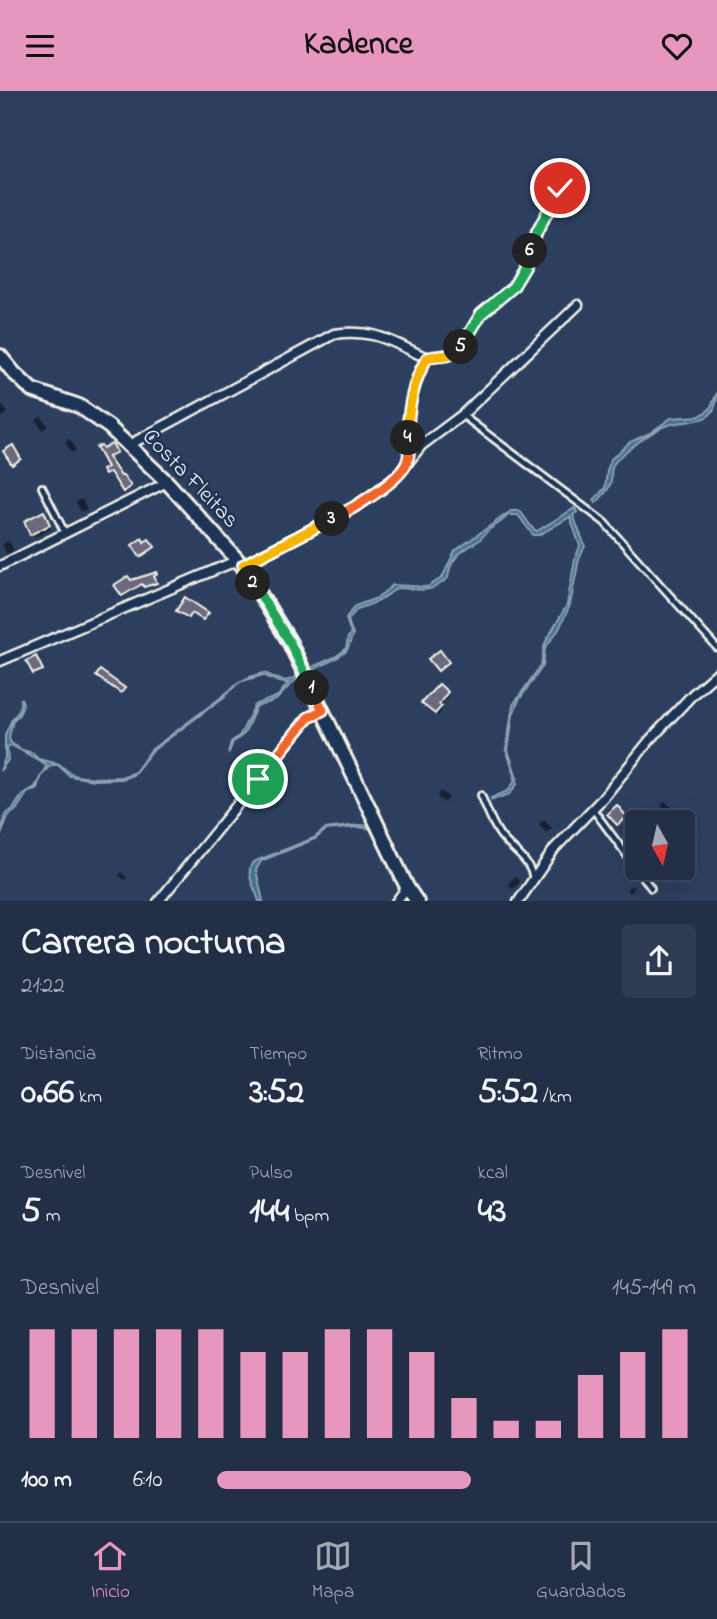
<!DOCTYPE html>
<html lang="es">
<meta charset="utf-8">
<style>
body{margin:0;font-family:"Indie Flower",sans-serif;background:#2e3b52;color:#f1f3f6;height:100vh;display:flex;flex-direction:column;font-size:26px;white-space:nowrap}
*{box-sizing:border-box;margin:0}
p{font-size:23px;color:#a2a9b4}
.icon{flex:none;width:38px;height:38px;fill:none;stroke:currentColor;stroke-width:2;stroke-linecap:round;stroke-linejoin:round}
.map{position:relative;height:810px;overflow:hidden}
.details{display:flex;flex-direction:column;background:#222f47;flex:1}
.details>*{flex:none}
.needle{width:46px;rotate:172deg}
.tools{position:absolute;left:625px;top:719px;display:grid;gap:14px}
.tools a{display:grid;place-items:center;width:70px;height:70px;border-radius:7px;background:#222f47;box-shadow:0 7px 28px #0002,0 0 0 2px #3f4a60;font-size:35px}
.pin{position:absolute;display:grid;place-items:center;width:60px;height:60px;color:#fff;margin:-30px;border:4px solid #fff;border-radius:50%;box-shadow:0 2px 7px #0007}
.km{position:absolute;width:35px;height:35px;margin:-18px;border-radius:50%;background:#222;color:#fff;font-size:19px;line-height:35px;text-align:center}
.round{display:grid;place-items:center;flex:none;width:74px;height:74px;border-radius:7px;background:#2e3b52}
.head{display:flex;align-items:center;justify-content:space-between;height:119px;padding:0 21px}
h1{font-size:38px;font-weight:700;line-height:52px}
.stats{display:grid;grid-template-columns:repeat(3,1fr);gap:10px;height:119px;padding:7px 21px}
.stats div{display:grid;align-content:center}
.stats b{font-size:35px;font-weight:700}
.stats small{font-size:19px;font-weight:400}
.stats p{font-size:19px}
.chart{height:196px;padding:14px 21px}
.chart p{display:flex;justify-content:space-between}
.chart svg{width:100%;height:126px;margin-top:7px;stroke:#e797bd;stroke-width:6}
ul{padding:0 21px;list-style:none;font-size:23px}
li{display:grid;grid-template-columns:112px 84px 1fr;align-items:center;height:52px}
li i{height:18px;border-radius:9px;background:#e797bd}
header{display:flex;justify-content:space-between;align-items:center;height:91px;padding:0 21px;background:#e797bd;color:#111;font-size:32px;font-weight:700}
.tab-bar{display:flex;justify-content:space-around;align-items:center;height:98px;border-top:2px solid #3f4a60;background:#222f47;font-size:19px;color:#a2a9b4}
.tab-bar a{display:grid;justify-items:center;gap:4px}
.tab-bar .current{color:#e797bd}
.map>svg:first-child{display:block}
.water{fill:#456f8c;stroke:#8ba3b1;stroke-width:2}
.shadow{fill:#0007}
.building{fill:#6b697d;stroke:#f4f1e8;stroke-width:2}
.lines{fill:none;stroke-linecap:round;stroke-linejoin:round}
.lane-casing{stroke:#f4f1e8;stroke-width:10}
.street-casing{stroke:#f4f1e8;stroke-width:13}
.secondary-casing{stroke:#f4f1e8;stroke-width:18}
.lane{stroke:#1d3557;stroke-width:4.5}
.street{stroke:#1d3557;stroke-width:8}
.secondary{stroke:#1d3557;stroke-width:12}
.split-1-casing{stroke:#fff;stroke-width:14}
.split-2-casing{stroke:#fff;stroke-width:14}
.split-3-casing{stroke:#fff;stroke-width:14}
.split-4-casing{stroke:#fff;stroke-width:14}
.split-5-casing{stroke:#fff;stroke-width:14}
.split-6-casing{stroke:#fff;stroke-width:14}
.split-7-casing{stroke:#fff;stroke-width:14}
.split-1{stroke:#f0652b;stroke-width:9}
.split-2{stroke:#22a559;stroke-width:9}
.split-3{stroke:#f5b400;stroke-width:9}
.split-4{stroke:#f0652b;stroke-width:9}
.split-5{stroke:#f5b400;stroke-width:9}
.split-6{stroke:#22a559;stroke-width:9}
.split-7{stroke:#22a559;stroke-width:9}
.labels{text-anchor:middle;dominant-baseline:central;stroke-width:5;stroke-linejoin:round;paint-order:stroke}
.street-label{font-size:23px;fill:#f4f1e8;stroke:#1d3557}
</style>
<header><svg class="icon" aria-label="menu" viewBox="0 0 24 24"><path d="M4 6h16M4 12h16M4 18h16"/></svg>Kadence<svg class="icon" aria-label="heart" viewBox="0 0 24 24"><path d="M12 20l-8-8c-3-5 5-10 8-4 3-6 11-1 8 4z"/></svg></header>
<div class="map">
<svg width="717" height="811" viewBox="0 0 717 811">
<rect width="100%" height="100%" fill="#2d3f5f"/>
<filter id="ink" filterUnits="userSpaceOnUse"><feTurbulence type="fractalNoise" baseFrequency=".0143" numOctaves="2"/><feDisplacementMap in="SourceGraphic" scale="14" xChannelSelector="R" yChannelSelector="G"/><feConvolveMatrix kernelMatrix="1 2 1 2 8 2 1 2 1" color-interpolation-filters="sRGB"/></filter>
<g filter="url(#ink)">
<g class="water">
<path d="M717,302c0,37 -31,24 -52,33 -11,4 -47,29 -52,39 -3,6 -1,10 -2,16 -1,8 -9,16 -15,22l-2,-3 11,-12 2,-17 4,-12 19,-17 20,-9 21,-15 29,-2 10,-7z"/>
<path d="M575,417l2,4 -4,3 12,31 -6,13 -9,46 -11,24 -14,19 -2,18 -24,34 -6,14 -5,36 9,28v6l-7,10 -18,6 -1,-2 17,-7 6,-9 1,-8 -9,-24 7,-45 28,-40 4,-22 22,-38 8,-46 5,-13 -10,-29 -31,18h-6l-15,-20h-10c-6,7 -11,9 -18,14 -5,3 -7,9 -12,12 -16,10 -28,16 -30,37 -22,18 -26,10 -51,10l-18,13 -22,8 -9,11 5,15c-3,5 -3,11 -6,15 -6,8 -26,15 -35,21l-2,-3 25,-11 11,-8 2,-12 3,-3 -5,-16 9,-12 22,-8 16,-13 34,2 15,-9 13,-27 56,-40h9l13,18 4,2z"/>
<path d="M265,582c13,7 22,12 35,1l1,3 -8,5 -17,18 -20,7 -12,27 -11,8 -5,12 3,-12 9,-7 15,-30 23,-9 10,-13 -9,-1 -16,-7 -24,7 -15,15 -72,54 -19,24 -11,4 -28,1 -24,-4 -12,-11h-7l-10,10 -4,13 -10,5 -11,17 -8,6 -8,22 5,-23 8,-6 10,-15 12,-7 12,-22 -36,-20 -4,2 1,13 -8,11 5,-13v-23l7,-16 7,-8 2,-13 2,6 -4,11 -6,5 -4,17 2,6 11,7 11,3 5,6 21,5 7,6 10,6 18,2 27,-1 14,-5 16,-22 72,-54c14,-13 23,-20 42,-23z"/>
<path d="M360,734l11,1 1,3 -14,-2 -32,3 -11,9 -54,22 -5,9 7,31h-4c-3,-12 -15,-27 -6,-39l61,-24 11,-9z"/>
</g>
<g class="shadow">
<polygon points="3,315 8,322 0,327 0,317"/>
<polygon points="41,325 48,335 42,339 36,329"/>
<polygon points="70,348 76,359 71,362 65,351"/>
<polygon points="111,354 116,363 108,368 120,388 122,387 131,397 125,401 112,381 107,384 104,379 109,376 102,359"/>
<polygon points="82,408 87,418 81,421 76,411"/>
<polygon points="44,423 51,438 34,446 27,431"/>
<polygon points="9,450 14,460 6,463 2,453"/>
<polygon points="156,483 157,485 154,487 156,493 146,497 144,493 124,506 117,494"/>
<polygon points="447,602 449,605 440,615 442,619 438,625 425,615"/>
<polygon points="441,700 449,706 445,712 437,706"/>
<polygon points="665,710 672,717 668,722 661,715"/>
<polygon points="544,728 552,737 546,742 539,733"/>
<polygon points="121,781 127,786 125,789 119,785"/>
<polygon points="515,785 520,791 513,798 508,793"/>
<polygon points="631,794 635,797 630,802 626,799"/>
</g>
<g class="building">
<polygon points="112,352 117,361 108,366 121,385 123,384 131,395 123,401 110,381 105,384 102,379 107,376 96,356 101,354 103,357"/>
<polygon points="13,354 21,368 12,374 3,360"/>
<polygon points="44,420 50,434 30,444 24,430"/>
<polygon points="142,447 144,451 149,448 155,456 140,466 132,454"/>
<polygon points="157,481 158,483 154,485 157,492 144,496 142,493 122,505 114,494 128,485 131,489"/>
<polygon points="185,506 209,522 203,529 192,522 189,527 176,520"/>
<polygon points="440,559 449,571 438,580 428,568"/>
<polygon points="36,565 43,579 33,583 26,570"/>
<polygon points="100,579 125,597 121,602 96,585"/>
<polygon points="439,593 448,601 439,613 442,615 435,623 421,612"/>
<polygon points="617,714 627,726 617,734 607,723"/>
</g>
<g class="lines">
<g class="lane-casing">
<g id="lane">
<polyline points="462,324 604,431 717,557"/>
<polyline points="408,369 407,330 420,279 427,267 447,266 457,261 481,223 513,196 525,176 537,141 560,97"/>
<polyline points="42,396 65,442"/>
<path d="M481,704c6,14 11,29 19,40 12,16 29,23 33,43"/>
<polyline points="592,717 651,797"/>
</g>
</g>
<g class="street-casing">
<g id="street">
<path d="M129,354l205,-111c40,-6 58,8 93,24"/>
<polyline points="242,474 355,416 396,386 422,354 462,324 578,214"/>
<polyline points="0,475 167,391"/>
<polyline points="0,570 238,469"/>
<polyline points="158,811 308,627 323,619"/>
<polyline points="396,811 407,796"/>
<polyline points="518,811 555,757 604,706 649,650 693,603 717,582"/>
</g>
</g>
<g class="secondary-casing">
<polyline id="secondary" points="0,265 14,282 32,299 79,315 109,336 167,391 242,474 289,550 407,796 417,811"/>
</g>
<use href="#lane" class="lane"/>
<use href="#street" class="street"/>
<use href="#secondary" class="secondary"/>
</g>
</g>
<g class="lines" filter="url(#ink)">
<g class="split-1-casing">
<polyline id="split-1" points="258,688 308,627 323,619 312,597"/>
</g>
<g class="split-2-casing">
<polyline id="split-2" points="253,492 289,550 312,597"/>
</g>
<g class="split-3-casing">
<polyline id="split-3" points="253,492 243,474 332,428"/>
</g>
<g class="split-4-casing">
<path id="split-4" d="M332,428c18,-9 72,-39 76,-60 2,-6 0,-15 0,-21"/>
</g>
<g class="split-5-casing">
<path id="split-5" d="M408,347c-1,-27 5,-57 19,-80 13,-4 24,1 34,-11"/>
</g>
<g class="split-6-casing">
<polyline id="split-6" points="461,256 481,223 513,196 525,176 530,160"/>
</g>
<g class="split-7-casing">
<polyline id="split-7" points="530,160 537,141 560,97"/>
</g>
<use href="#split-1" class="split-1"/>
<use href="#split-2" class="split-2"/>
<use href="#split-3" class="split-3"/>
<use href="#split-4" class="split-4"/>
<use href="#split-5" class="split-5"/>
<use href="#split-6" class="split-6"/>
<use href="#split-7" class="split-7"/>
</g>
<g class="labels">
<g class="street-label">
<text transform="translate(190 388) rotate(46)">Costa Fleitas</text>
</g>
</g>
</svg>
<div class="tools">
<a><svg class="needle" viewBox="-14 -14 28 28"><path d="M0-13l5 13h-10z" fill="#e53935"/><path d="M0 13l5-13h-10z" fill="#a2a9b4"/></svg></a>
</div>
<div class="pin" style="left:258px;top:688px;background:#1e9e55"><svg class="icon" aria-label="arrive" viewBox="0 0 24 24"><path d="M6 21V4h12l-3 4 3 4H6"/></svg></div>
<div class="pin" style="left:560px;top:97px;background:#d93025"><svg class="icon" aria-label="check" viewBox="0 0 24 24"><path d="M5 12l5 5 9-10"/></svg></div>
<b class="km" style="left:312px;top:597px">1</b>
<b class="km" style="left:253px;top:492px">2</b>
<b class="km" style="left:332px;top:428px">3</b>
<b class="km" style="left:408px;top:347px">4</b>
<b class="km" style="left:461px;top:256px">5</b>
<b class="km" style="left:530px;top:160px">6</b>
</div>
<section class="details">
<div class="head"><div><h1>Carrera nocturna</h1><p>21:22</p></div><a class="round"><svg class="icon" aria-label="share" viewBox="0 0 24 24"><path d="M12 15V3M7 8l5-5 5 5M5 13v7h14v-7"/></svg></a></div>
<div class="stats">
<div><p>Distancia</p><b>0.66<small> km</small></b></div>
<div><p>Tiempo</p><b>3:52</b></div>
<div><p>Ritmo</p><b>5:52<small> /km</small></b></div>
</div>
<div class="stats">
<div><p>Desnivel</p><b>5<small> m</small></b></div>
<div><p>Pulso</p><b>144<small> bpm</small></b></div>
<div><p>kcal</p><b>43</b></div>
</div>
<div class="chart"><p><span>Desnivel</span>145–149 m</p>
<svg viewBox="0 0 160 44" preserveAspectRatio="none"><path d="M5 44V6M15 44V6M25 44V6M35 44V6M45 44V6M55 44V14M65 44V14M75 44V6M85 44V6M95 44V14M105 44V30M115 44V38M125 44V38M135 44V22M145 44V14M155 44V6"/></svg>
</div>
<ul>
<li><b>100 m</b>6:10<i style="width:53%"></i></li>
</ul>
</section>
<nav class="tab-bar">
<a class="current"><svg class="icon" aria-label="home" viewBox="0 0 24 24"><path d="M3 11l9-7 9 7M6 9v11h12V9"/></svg>Inicio</a>
<a><svg class="icon" aria-label="map" viewBox="0 0 24 24"><path d="M3 6l6-2 6 2 6-2v14l-6 2-6-2-6 2zM9 4v14M15 6v14"/></svg>Mapa</a>
<a><svg class="icon" aria-label="saved" viewBox="0 0 24 24"><path d="M7 4h10v16l-5-4-5 4z"/></svg>Guardados</a>
</nav>
